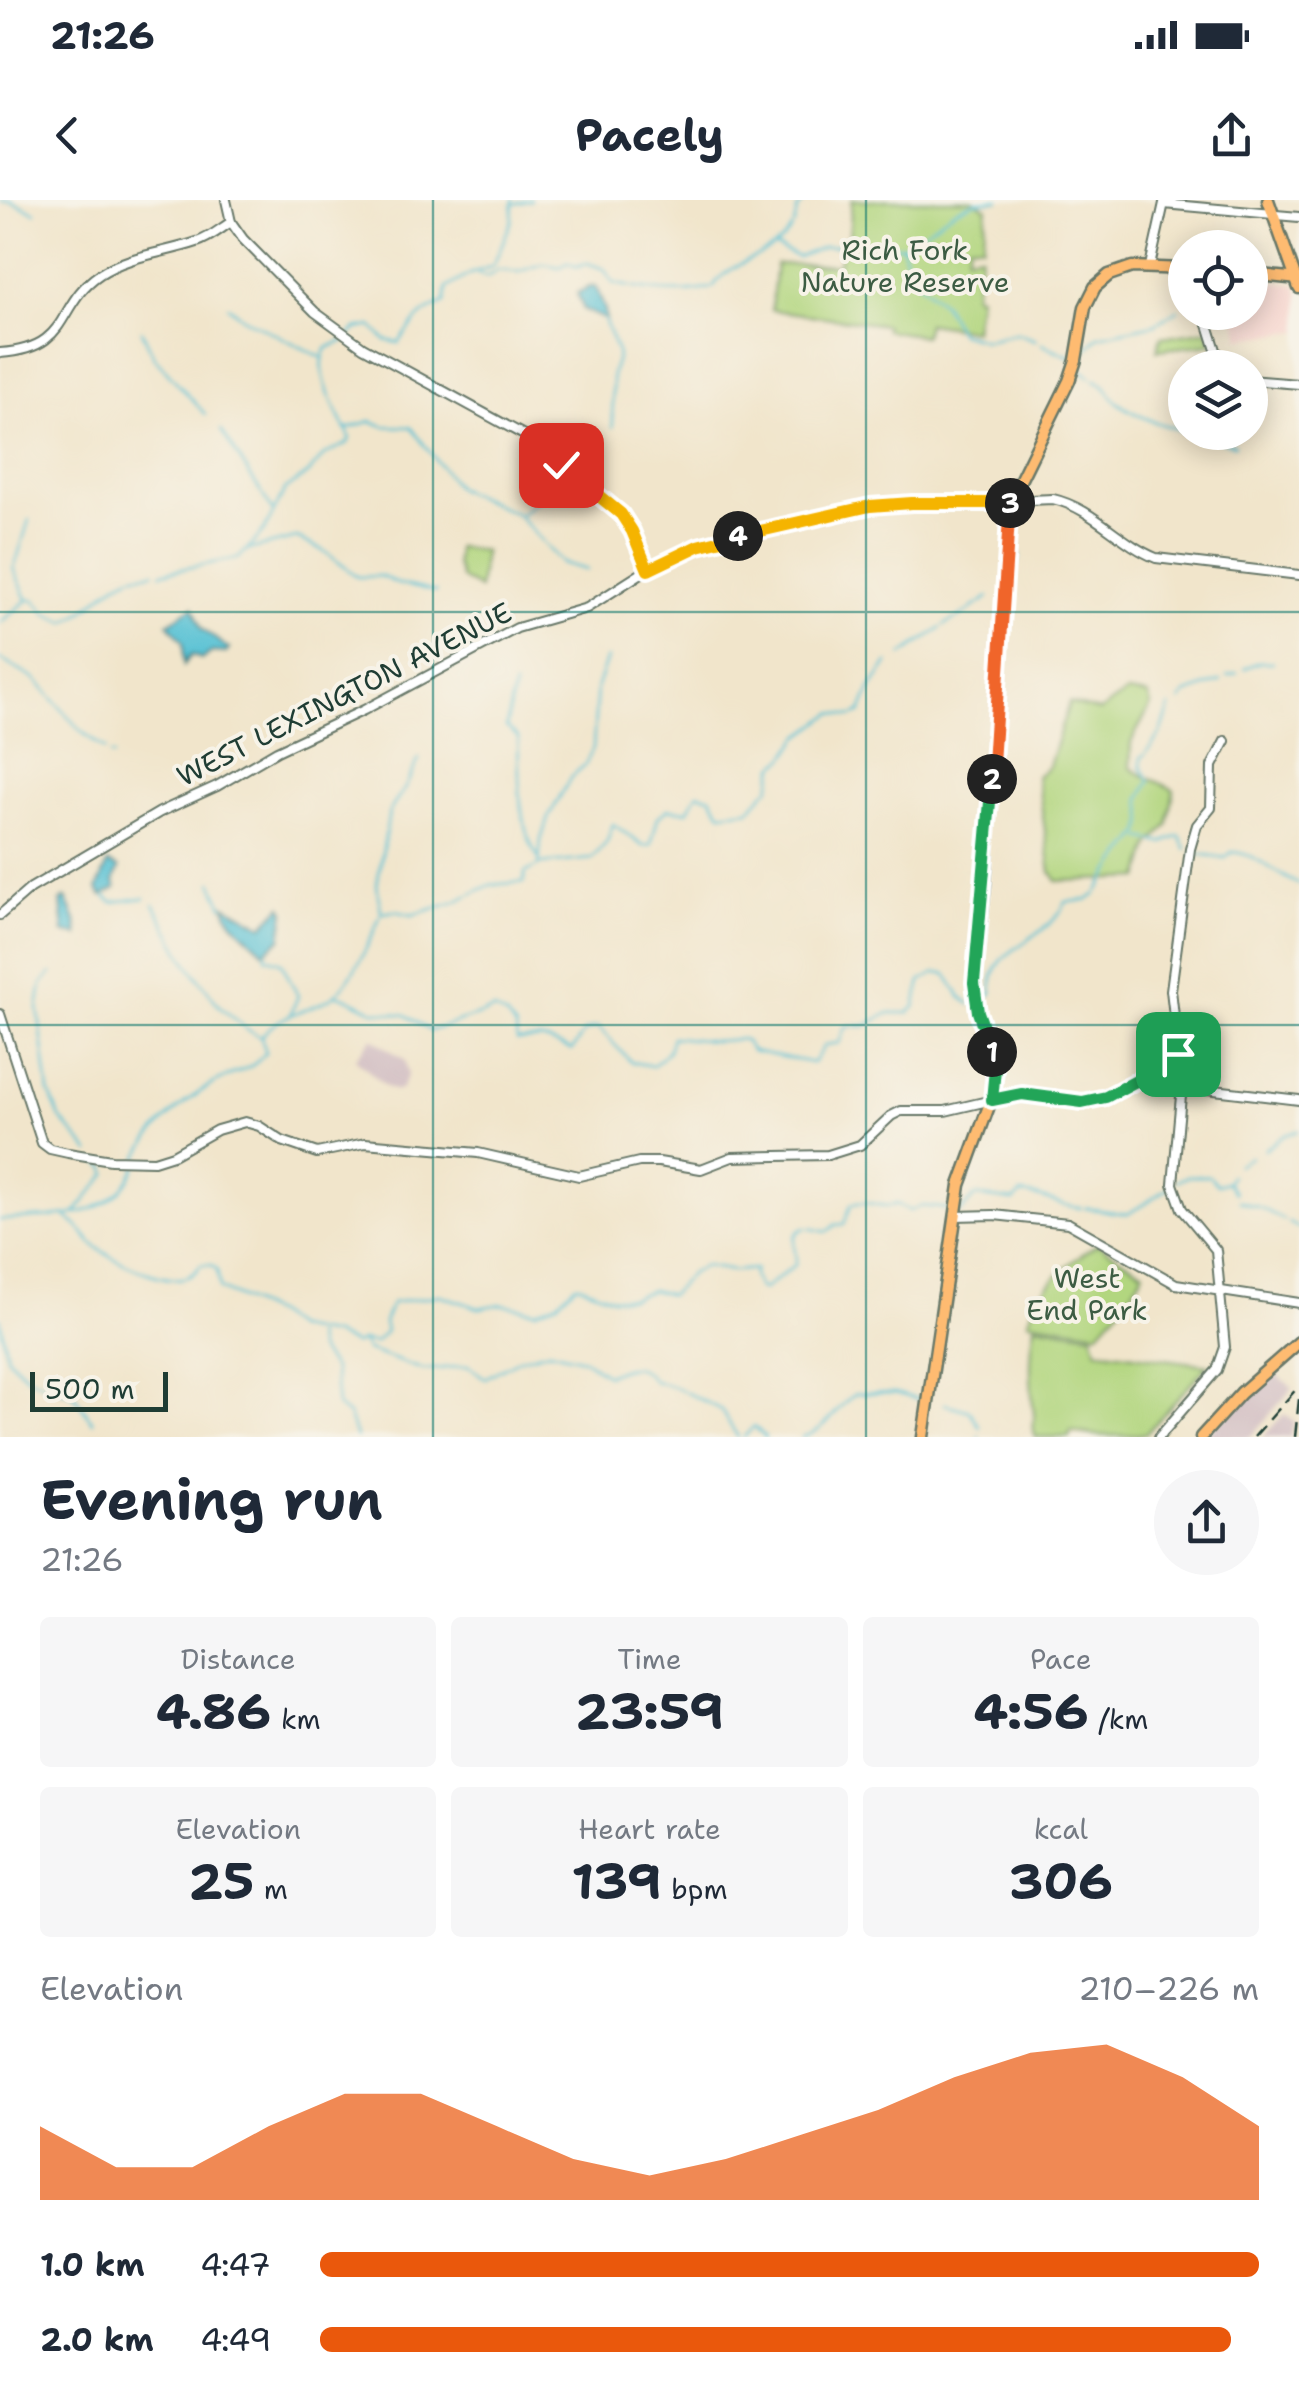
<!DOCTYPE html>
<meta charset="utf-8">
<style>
body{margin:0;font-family:"Shantell Sans",sans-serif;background:#f6f6f7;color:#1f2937;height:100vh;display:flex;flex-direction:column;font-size:38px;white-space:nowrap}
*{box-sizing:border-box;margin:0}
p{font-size:32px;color:#747a83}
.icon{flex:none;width:55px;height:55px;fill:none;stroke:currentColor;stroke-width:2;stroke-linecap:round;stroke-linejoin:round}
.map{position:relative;height:1237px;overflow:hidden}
.drawer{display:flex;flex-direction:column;background:#fff;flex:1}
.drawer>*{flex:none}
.controls{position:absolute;left:1168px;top:30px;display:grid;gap:20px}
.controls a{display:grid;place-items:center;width:100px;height:100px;border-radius:50%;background:#fff;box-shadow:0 5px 25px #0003;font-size:50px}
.scale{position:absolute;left:30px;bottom:25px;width:138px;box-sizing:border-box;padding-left:10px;border:5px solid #1f3d34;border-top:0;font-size:28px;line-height:35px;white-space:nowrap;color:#1f3d34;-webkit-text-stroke:8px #f7f3e8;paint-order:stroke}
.pin{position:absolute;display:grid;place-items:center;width:85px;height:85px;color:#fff;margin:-42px;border-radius:20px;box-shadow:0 5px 15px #0006}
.km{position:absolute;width:50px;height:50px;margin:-25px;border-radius:50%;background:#222;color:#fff;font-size:28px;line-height:50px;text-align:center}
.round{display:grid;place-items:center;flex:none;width:105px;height:105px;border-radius:52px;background:#f6f6f7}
.headline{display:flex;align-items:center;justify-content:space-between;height:170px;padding:0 40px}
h1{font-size:55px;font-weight:700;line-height:75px}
.stats{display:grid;grid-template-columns:repeat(3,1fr);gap:15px;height:170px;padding:10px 40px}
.stats div{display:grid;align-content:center;border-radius:10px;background:#f6f6f7;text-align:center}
.stats b{font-size:50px;font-weight:700}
.stats small{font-size:28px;font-weight:400}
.stats p{font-size:28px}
.chart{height:280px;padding:20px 40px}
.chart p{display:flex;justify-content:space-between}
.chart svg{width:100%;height:180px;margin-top:10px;fill:#ea580c;opacity:.7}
ul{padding:0 40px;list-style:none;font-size:32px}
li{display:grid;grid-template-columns:160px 120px 1fr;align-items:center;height:75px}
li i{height:25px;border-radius:12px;background:#ea580c}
.status{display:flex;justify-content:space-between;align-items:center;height:70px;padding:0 50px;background:#fff;direction:ltr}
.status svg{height:28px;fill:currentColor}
header{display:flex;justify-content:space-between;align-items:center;height:130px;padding:0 40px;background:#fff;font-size:45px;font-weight:700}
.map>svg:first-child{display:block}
.built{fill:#f7d0ca}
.industrial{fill:#d2bec2}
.green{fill:#b2d67f;stroke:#688a5a;stroke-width:2.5}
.water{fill:#57c1d4;stroke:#3b7f84;stroke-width:2.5}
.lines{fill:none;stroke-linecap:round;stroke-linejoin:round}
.stream{stroke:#57c1d4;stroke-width:2.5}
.minor-casing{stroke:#687869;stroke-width:12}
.major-casing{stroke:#687869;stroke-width:15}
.minor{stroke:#fff;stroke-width:8}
.major{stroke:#febb71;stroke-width:10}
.rail{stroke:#1f3d34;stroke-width:2.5;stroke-dasharray:15 8;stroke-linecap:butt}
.split-1-casing{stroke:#fff;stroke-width:20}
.split-2-casing{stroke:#fff;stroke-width:20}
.split-3-casing{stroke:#fff;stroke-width:20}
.split-4-casing{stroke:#fff;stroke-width:20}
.split-5-casing{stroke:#fff;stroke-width:20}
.split-1{stroke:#22a559;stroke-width:12}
.split-2{stroke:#22a559;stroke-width:12}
.split-3{stroke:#f0652b;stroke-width:12}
.split-4{stroke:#f5b400;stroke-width:12}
.split-5{stroke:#f5b400;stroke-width:12}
.grid{fill:none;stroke:#0f766e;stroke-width:2.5;stroke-opacity:0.55}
.labels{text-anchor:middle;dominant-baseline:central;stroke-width:8;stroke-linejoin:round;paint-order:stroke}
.park-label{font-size:28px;fill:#3c5c43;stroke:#f7f3e8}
.street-label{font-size:28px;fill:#1f3d34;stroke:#f7f3e8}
</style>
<div class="status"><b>21:26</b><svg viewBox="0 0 49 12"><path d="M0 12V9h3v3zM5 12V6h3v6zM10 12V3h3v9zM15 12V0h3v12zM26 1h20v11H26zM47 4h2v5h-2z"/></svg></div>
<header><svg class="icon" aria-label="back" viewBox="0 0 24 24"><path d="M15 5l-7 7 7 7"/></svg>Pacely<svg class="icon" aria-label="share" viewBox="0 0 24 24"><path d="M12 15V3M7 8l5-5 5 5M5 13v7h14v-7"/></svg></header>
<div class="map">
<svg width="1299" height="1237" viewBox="0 0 1299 1237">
<rect width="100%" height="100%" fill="#f7f3e8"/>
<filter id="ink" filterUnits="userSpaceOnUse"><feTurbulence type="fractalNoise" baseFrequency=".01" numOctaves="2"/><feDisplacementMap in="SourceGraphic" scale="20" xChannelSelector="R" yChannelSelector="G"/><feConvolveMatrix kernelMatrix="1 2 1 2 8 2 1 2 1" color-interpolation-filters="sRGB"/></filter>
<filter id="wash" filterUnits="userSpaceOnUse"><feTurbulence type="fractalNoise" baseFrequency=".0048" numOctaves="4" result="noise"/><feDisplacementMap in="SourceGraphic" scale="40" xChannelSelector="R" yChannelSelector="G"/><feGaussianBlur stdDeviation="2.25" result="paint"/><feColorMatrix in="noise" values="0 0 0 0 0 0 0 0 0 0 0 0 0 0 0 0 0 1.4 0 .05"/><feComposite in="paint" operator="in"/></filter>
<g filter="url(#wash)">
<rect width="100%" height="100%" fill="#f1e5cb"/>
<polygon class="built" points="1250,79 1296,85 1299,93 1299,131 1240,138 1236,116 1229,113 1250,112"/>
<g class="industrial">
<polygon points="372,838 405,860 408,874 401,889 396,891 388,888 355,859"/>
<polygon points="1272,1170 1293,1188 1250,1237 1203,1237"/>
<polygon points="1284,1214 1294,1222 1290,1237 1263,1237"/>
</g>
<g class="green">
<polygon points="852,0 973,0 987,8 983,45 970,44 967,56 981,54 974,95 979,96 974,130 927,123 924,136 885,130 885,125 771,110 776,64 838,65 845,39 849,38"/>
<polygon points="1208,130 1212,144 1157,150 1161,137"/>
<polygon points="457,347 484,351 479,389 461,378 456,364"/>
<path d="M1127,492l21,3 3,10 -20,37 -1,25c9,9 31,15 44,23l-6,35 -18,20 -10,33 -83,3 -6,-9 -14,-96 12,-10 20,-63 31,8z"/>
<path d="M1097,1044l47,28 -18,29 -28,31 -70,-11c11,-34 40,-58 69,-77z"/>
<path d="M1035,1125l57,9 5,16 111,15 -62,68c-22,4 -53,4 -75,-2l-2,6h-33c-5,-9 -1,-13 -2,-23 -4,-30 -5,-59 1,-89z"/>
</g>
<g class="water">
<polygon points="590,87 596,87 605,110 606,120 584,110 577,93"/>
<polygon points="193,407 202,429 229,449 226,453 212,452 202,459 191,455 184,465 183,442 168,423"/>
<polygon points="108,663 119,668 114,681 116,688 102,696 97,689"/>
<polygon points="66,698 76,720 78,735 64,733 61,701"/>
<path d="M225,705l38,21 19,-20 3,5 -4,28 -17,13c-14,-15 -36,-28 -39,-47z"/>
</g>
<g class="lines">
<g class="stream">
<polyline points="0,1 11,1 35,12"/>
<polyline points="514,4 531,0"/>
<polyline points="794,25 797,10 806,0"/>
<polyline points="902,46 910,75 943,104 960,133 985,140 1017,133 1036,140"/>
<polyline points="776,47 798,57 823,47 865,43 880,47 905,45 955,10 975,2 999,0"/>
<path d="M478,74l9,3 11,-7 20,2 25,-8 17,3 8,-4 10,4 9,-4 17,6 9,14c27,7 69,13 97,5"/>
<path d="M713,87c19,-30 58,-25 79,-59"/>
<polyline points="228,106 243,118 321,157"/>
<polyline points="604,119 618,155 612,174 613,227"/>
<polyline points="142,131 154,157 205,214"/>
<path d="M350,135l6,-6 16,-3 13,14 14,3c14,-19 22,-32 46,-40l2,-15 23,-14 23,-8 19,-46 1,-20"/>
<polyline points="1042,144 1071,157"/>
<polyline points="1082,153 1099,136 1155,124 1178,110"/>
<polyline points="1079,169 1091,177"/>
<path d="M1095,180c14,5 12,14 22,22 19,15 46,23 68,29"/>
<polyline points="347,229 371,221 384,226 411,227 457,288 517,314 562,363 587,370"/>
<polyline points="221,230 273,311"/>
<polyline points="1188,232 1235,245"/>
<polyline points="520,315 539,299 551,297"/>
<polyline points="247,350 297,338 324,351 358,377 381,376 398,384 436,392"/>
<path d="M161,373l78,-15 25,-27 21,-41 25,-18 14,-17 24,-12 2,-6c-11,-22 -38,-65 -23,-89l19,-8"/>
<polyline points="1009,381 1020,355"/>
<polyline points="27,399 14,369 29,320"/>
<path d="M27,400h8l11,13 20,9c24,-11 39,-35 63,-45 7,-4 17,-2 25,-5"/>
<polyline points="971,409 989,397"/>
<polyline points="958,418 969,411"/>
<polyline points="0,423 26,401"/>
<polyline points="944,425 955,419"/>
<polyline points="902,455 941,428"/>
<polyline points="0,459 36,480 81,531 105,550"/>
<polyline points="1245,468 1260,462 1273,462"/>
<polyline points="1228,476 1237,473"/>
<path d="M514,486l-8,41 12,10c2,37 -3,86 21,122"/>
<polyline points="1180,501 1185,494 1221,481"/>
<polyline points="1147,552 1161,533 1170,507"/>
<polyline points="110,555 113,556"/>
<polyline points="1141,638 1162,643 1180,636 1186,649"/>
<path d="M1193,653l32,5 7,-6c26,1 43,24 67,32"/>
<polyline points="539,663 541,640 548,618 571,577 585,565 593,548 597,486 607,458"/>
<polyline points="212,682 223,706"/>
<path d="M1098,691c7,-11 14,-23 23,-34 20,-23 28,-28 19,-58l10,-18 -9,-14v-10l4,-2"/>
<polyline points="105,696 112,702 145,698"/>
<polyline points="154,704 185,760 219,806 244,827"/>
<polyline points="381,711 377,685 389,612 405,588 419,559"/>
<polyline points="382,713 396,711 412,715 453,703 490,685 524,682 525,673 541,664 592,659 607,642 613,624 643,646 651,645 658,617 668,609 687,611 698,593 711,597 721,613 749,610 770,587 775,566 785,558 799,537 833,513 852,516 861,512 870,490 888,463"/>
<polyline points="266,752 266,757 281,762 298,796 291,813"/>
<polyline points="52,773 42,784 38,808 49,892 60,918 90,952"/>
<polyline points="335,795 343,796 374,811 406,815 430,831 494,810 507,817 516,828 517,841 542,839 572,850 585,831 598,827 631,862 653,866 668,851 672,837 715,841 743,839 752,851 813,863 825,845 839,843 845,828 852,826"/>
<path d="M980,802l12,-9c-5,-48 57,-51 74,-91l22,-2 8,-6"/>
<polyline points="856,826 865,826 889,813 908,813 915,807 921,781 936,773 946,774 961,797 970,804"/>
<polyline points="246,829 260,837"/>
<path d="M261,837c17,-23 44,-25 68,-38 21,-11 43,-62 52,-85"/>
<polyline points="1265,949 1285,935 1298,931"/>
<path d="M138,959c15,-35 56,-67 90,-83 17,-8 26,-8 38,-24l-5,-14"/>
<polyline points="1237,965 1251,957"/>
<polyline points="1211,978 1217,985 1227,982 1231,975"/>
<polyline points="1177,981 1189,976 1209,976"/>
<polyline points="1227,982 1235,993"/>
<polyline points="1239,1001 1258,1007"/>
<path d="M853,1004c16,-5 29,6 44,0l13,7 10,-5 30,3"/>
<polyline points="1085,1008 1128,1014 1170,987"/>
<polyline points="1261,1008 1284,1020"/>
<path d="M960,1012l16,-16 38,5 7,-7c22,1 37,12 60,14"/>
<polyline points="75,1013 107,974 106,968 99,962"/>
<path d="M65,1016c12,7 18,18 28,28 16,15 73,43 96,32 3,-1 10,-8 12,-11h10l6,5 3,19 53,24 22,15 38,7 22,9 7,-3 13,2 11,-12 -2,-9 8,-19 48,-8 39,13 23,-4 34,7 22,-9 18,-18 37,14h18l21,-8 18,5 20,-21 14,-8 29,5 22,-2 -2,7 6,12 5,1 32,-25c1,-14 -9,-30 9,-36"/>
<path d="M0,1020c52,-4 116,3 137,-57"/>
<polyline points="1289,1023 1299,1028"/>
<polyline points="809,1028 827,1032 835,1025 844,1024 851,1005"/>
<polyline points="0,1118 7,1157 29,1178 74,1195 93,1222"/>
<polyline points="315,1135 318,1149 334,1170 337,1206 349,1216 356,1237"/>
<path d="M362,1142l5,8 57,20 44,-4 17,12 35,-19 29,-8 34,8 24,16c23,-10 31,-13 47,6l23,7 43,21 18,28"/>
<polyline points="945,1204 970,1211 980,1227"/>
<polyline points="979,1236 980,1237"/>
<polyline points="744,1237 754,1226 765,1237"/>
<path d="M802,1237c25,-6 34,-30 53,-43l40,-1 27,7"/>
</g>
</g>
</g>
<g filter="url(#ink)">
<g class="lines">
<g class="minor-casing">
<g id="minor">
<polyline points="226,0 231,22 243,39 315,112 363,147 533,240 621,314 632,331 648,369"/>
<polyline points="1164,4 1273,14"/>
<polyline points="1276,15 1299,17"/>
<polyline points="1150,66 1164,3"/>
<polyline points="1204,112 1216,150 1226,168"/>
<path d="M0,153c73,-5 54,-48 100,-79 29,-19 65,-21 97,-32 13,-4 23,-13 34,-20"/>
<polyline points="1250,180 1299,184"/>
<path d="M0,715l31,-27 129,-76 57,-26 60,-35 87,-41 153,-82 70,-20 61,-39 52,-24 170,-38 183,-8c40,9 66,44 103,59l143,17"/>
<polyline points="0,814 42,943 50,949 68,953 111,960 154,961 173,955 217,930 245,922 259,926 282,941 317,953 365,943 478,953 579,976 639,962 659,962 701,969 732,957 828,955 860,945 891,916 901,911 945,911 1018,894 1087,902 1138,881 1299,900"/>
<polyline points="955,1016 994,1015 1068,1023 1176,1084 1299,1103"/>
<polyline points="1159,1237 1217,1170 1225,1147 1216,1050 1182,1009 1173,984 1182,885 1171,790 1190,649 1197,625 1211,608 1212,566 1225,541"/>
</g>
</g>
<g class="major-casing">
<g id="major">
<polyline points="1268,0 1299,88"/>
<polyline points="1250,74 1299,79"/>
<polyline points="923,1237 960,985 993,895 993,856 978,812 974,783 985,684 1010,301 1069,181 1076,160 1085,107 1095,87 1109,75 1132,67 1185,69"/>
<polyline points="1201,1237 1241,1193 1299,1142"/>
</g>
</g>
<use href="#minor" class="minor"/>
<use href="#major" class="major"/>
<g class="rail">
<polyline points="1254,1237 1299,1186"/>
<polyline points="1295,1237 1299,1199"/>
</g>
</g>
</g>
<g class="lines" filter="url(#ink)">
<g class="split-1-casing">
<polyline id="split-1" points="992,852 995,869 992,900 1022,894 1082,902 1106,897 1138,880 1182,885 1178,854"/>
</g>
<g class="split-2-casing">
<polyline id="split-2" points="992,852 978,812 974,783 992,579"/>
</g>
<g class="split-3-casing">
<polyline id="split-3" points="992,579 1010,303"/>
</g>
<g class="split-4-casing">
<polyline id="split-4" points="738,336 870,306 912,303 1010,303"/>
</g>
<g class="split-5-casing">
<polyline id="split-5" points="561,265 621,314 632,331 648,370 698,346 738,336"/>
</g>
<use href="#split-1" class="split-1"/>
<use href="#split-2" class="split-2"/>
<use href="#split-3" class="split-3"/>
<use href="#split-4" class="split-4"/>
<use href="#split-5" class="split-5"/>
</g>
<path class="grid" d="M433,0v1237M866,0v1237M0,412h1299M0,825h1299"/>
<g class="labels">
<g class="park-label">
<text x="905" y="50">Rich Fork<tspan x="905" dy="32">Nature Reserve</tspan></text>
<text x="1087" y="1078">West<tspan x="1087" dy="32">End Park</tspan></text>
</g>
<g class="street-label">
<text transform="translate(344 494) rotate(-27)">WEST LEXINGTON AVENUE</text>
</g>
</g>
</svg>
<div class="controls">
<a><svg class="icon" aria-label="locate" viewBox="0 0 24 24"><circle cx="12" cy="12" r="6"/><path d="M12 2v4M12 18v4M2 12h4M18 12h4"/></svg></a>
<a><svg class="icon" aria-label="layers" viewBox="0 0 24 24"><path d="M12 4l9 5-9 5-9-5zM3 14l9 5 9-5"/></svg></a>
</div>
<div class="scale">500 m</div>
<div class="pin" style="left:1178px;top:854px;background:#1e9e55"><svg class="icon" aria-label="arrive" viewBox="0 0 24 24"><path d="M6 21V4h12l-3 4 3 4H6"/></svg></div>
<div class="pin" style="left:561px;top:265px;background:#d93025"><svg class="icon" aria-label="check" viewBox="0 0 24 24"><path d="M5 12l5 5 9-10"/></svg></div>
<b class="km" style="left:992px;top:852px">1</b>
<b class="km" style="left:992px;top:579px">2</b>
<b class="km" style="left:1010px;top:303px">3</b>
<b class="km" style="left:738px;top:336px">4</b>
</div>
<section class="drawer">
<div class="headline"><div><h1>Evening run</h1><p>21:26</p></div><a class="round"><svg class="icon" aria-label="share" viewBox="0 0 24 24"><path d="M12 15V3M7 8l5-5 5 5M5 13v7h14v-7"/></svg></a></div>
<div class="stats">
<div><p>Distance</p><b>4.86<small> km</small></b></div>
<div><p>Time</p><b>23:59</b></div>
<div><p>Pace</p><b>4:56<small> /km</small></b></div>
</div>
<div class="stats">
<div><p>Elevation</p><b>25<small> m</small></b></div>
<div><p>Heart rate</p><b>139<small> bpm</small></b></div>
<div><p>kcal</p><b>306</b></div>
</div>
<div class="chart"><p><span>Elevation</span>210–226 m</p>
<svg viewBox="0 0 160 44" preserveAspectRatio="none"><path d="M0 44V26L10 36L20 36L30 26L40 18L50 18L60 26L70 34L80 38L90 34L100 28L110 22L120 14L130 8L140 6L150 14L160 26V44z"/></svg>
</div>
<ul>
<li><b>1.0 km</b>4:47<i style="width:100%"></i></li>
<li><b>2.0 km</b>4:49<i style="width:97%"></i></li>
</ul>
</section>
